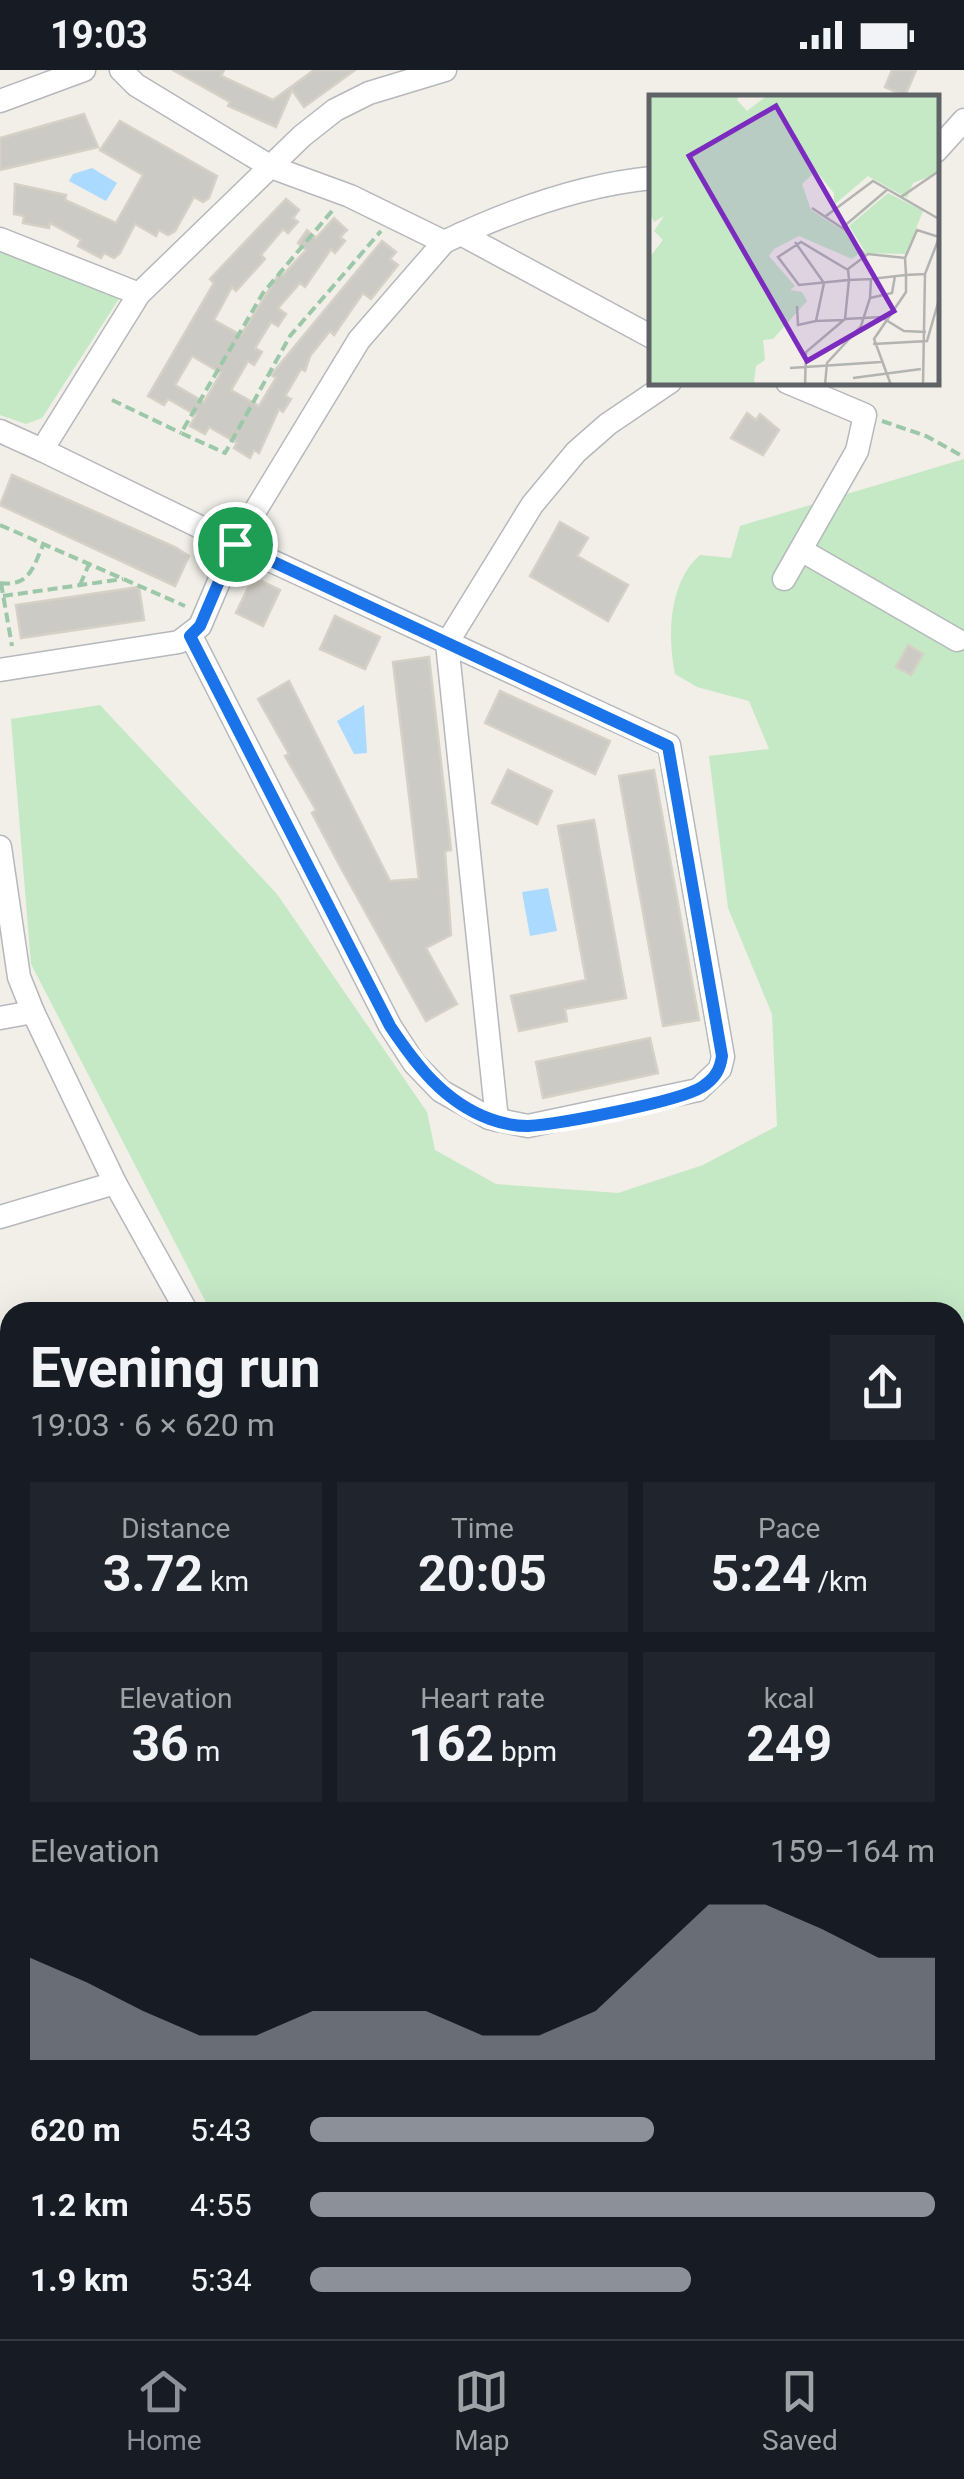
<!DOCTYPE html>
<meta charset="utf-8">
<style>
body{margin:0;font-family:Roboto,sans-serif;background:#20242c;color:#f1f3f6;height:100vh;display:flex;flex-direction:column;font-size:38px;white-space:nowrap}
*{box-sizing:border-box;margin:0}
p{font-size:32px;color:#9ea1a6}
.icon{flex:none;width:55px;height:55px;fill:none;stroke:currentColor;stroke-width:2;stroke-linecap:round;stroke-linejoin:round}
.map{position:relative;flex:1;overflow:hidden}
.details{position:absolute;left:0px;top:1232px;width:965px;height:1038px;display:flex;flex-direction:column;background:#171b24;border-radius:30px 30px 0 0;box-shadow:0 10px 40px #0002}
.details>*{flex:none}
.pin{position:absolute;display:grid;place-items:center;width:85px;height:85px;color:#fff;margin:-42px;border:5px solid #fff;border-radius:50%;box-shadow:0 2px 10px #0007}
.round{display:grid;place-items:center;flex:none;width:105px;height:105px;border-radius:0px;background:#20242c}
.headline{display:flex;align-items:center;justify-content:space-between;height:170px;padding:0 30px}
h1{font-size:55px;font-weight:700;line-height:75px}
.metrics{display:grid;grid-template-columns:repeat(3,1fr);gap:15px;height:170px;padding:10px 30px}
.metrics div{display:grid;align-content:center;border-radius:0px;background:#20242c;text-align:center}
.metrics b{font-size:50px;font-weight:700}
.metrics small{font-size:28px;font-weight:400}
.metrics p{font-size:28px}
.chart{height:280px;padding:20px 30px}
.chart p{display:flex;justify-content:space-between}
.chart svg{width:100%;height:180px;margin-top:10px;fill:#8c9099;opacity:.7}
ul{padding:0 30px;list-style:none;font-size:32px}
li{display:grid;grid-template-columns:160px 120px 1fr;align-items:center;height:75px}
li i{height:25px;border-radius:12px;background:#8c9099}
.status{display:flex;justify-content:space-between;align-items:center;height:70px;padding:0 50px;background:#171b24;direction:ltr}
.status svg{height:28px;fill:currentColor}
.dock{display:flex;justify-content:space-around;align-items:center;height:140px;border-top:2px solid #363941;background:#171b24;font-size:28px;color:#9ea1a6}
.dock a{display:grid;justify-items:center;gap:5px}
.dock .active{color:#8c9099}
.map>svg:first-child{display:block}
.green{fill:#c5e8c5}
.water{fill:#aadaff}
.building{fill:#cccac5;stroke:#d6d1c6;stroke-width:2.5;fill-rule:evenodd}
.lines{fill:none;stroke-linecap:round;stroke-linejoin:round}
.street-casing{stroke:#b5b8bc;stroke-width:25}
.path{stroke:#9cc7a9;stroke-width:4;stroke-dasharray:10 5;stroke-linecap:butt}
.street{stroke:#fff;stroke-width:22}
.route-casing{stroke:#fff;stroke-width:20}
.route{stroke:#1a73e8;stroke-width:12}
.inset-road{fill:none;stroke:#b3b3b1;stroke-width:2.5}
.view{fill:#7b2cbf;fill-opacity:0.15;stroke:#7b2cbf;stroke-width:5}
.inset-edge{fill:none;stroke:#5f6368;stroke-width:5}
</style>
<div class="status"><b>19:03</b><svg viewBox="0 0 49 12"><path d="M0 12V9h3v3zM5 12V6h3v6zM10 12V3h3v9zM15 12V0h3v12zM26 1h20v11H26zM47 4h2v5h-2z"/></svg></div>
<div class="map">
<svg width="964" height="2269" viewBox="0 0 964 2269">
<rect width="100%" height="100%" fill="#f1efe8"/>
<g class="green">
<polygon points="0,179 122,224 42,348 26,354 0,345"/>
<path d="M964,389v1880h-964v-728l10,2v717h945v-1018h-744l-180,-348 -20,-245 89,-14 177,189 150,218 8,38 61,34 122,9 85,-28 74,-39 -5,-112 -44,-106 -19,-152 60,-7 -20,-48 -52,-14 -22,-13c-8,-39 -6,-92 25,-119l31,3 9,-32z"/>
</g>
<g class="water">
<polygon points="92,98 117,113 106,131 69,111 73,104"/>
<polygon points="364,635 367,683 354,684 337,651"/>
<polygon points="548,818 557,861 530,866 522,822"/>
</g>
<g class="building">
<polygon points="173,0 224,0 221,6 273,30 314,0 355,0 304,37 292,20 276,57 228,36 230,32"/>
<polygon points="892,0 916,0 905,26 885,17"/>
<polygon points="84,44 98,77 0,100 0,68"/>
<polygon points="120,51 217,106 209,128 203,132 194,127 175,161 168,165 159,160 156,166 135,154 120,183 114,188 104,183 101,188 78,176 81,170 50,153 49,158 23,153 24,146 14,144 15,114 66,125 65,130 116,153 143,105 100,80"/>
<path d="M286,129l13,11 -6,8 5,4 -10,11 -5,-4 -22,26 4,4 -29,32 -4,-4 -18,33 27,15 39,-63 3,3 23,-25 -8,-7 9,-13 9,8 18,-20 13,12 -7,7 5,4 -10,12 -4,-4 -26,38 -5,-4 -22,25 8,6 -8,12 -7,-4 -16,26 7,4 -8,13 -6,-4 -17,29 28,16 17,-28 -5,-3 111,-134 14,11 -6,7 8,6 -27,34 -8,-6 -29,42 -4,-4 -20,25 -5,15 -4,-2 -16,27 6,3 -8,13 -4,-3 -20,44 -5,-3 -4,8 -16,-10 3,-5 -28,-16 -4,7 -15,-8 6,-11 -28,-16 -4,6 -16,-9 66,-113 -4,-4zM192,286l29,17 -17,29 -29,-17z"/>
<polygon points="747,343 756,350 760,344 779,360 763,385 731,368"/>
<polygon points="12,405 175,477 189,486 175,516 0,435"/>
<polygon points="560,452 588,468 577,486 628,515 608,551 530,506"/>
<polygon points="262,511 280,520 263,556 236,543 248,518"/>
<polygon points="139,517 144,550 21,568 16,535"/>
<polygon points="335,546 380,567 365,599 320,579"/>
<polygon points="908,575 923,584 911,605 896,597"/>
<polygon points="429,587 451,780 445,781 451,865 426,878 457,934 426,951 341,798 312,743 316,740 285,686 289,684 258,629 289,611 390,811 419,809 393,592"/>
<polygon points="500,621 610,671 595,704 485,653"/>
<polygon points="508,700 552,721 537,754 492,733"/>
<polygon points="654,700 699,950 663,956 619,706"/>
<polygon points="594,750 626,928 565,939 567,951 519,961 511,926 586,910 558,756"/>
<polygon points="650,968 658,1003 543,1028 536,992"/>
</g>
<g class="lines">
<g class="street-casing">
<g id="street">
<path d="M121,0l15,15 135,82 79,29 94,46c65,-31 136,-57 208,-64"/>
<polyline points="0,31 84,0"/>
<polyline points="936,81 964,50"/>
<polyline points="461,164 652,267"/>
<polyline points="0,169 139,224"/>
<polyline points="0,361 42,380"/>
<polyline points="801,480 957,570"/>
<polyline points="784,509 857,381 865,345 787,312"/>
<polyline points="191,566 390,956 414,993 441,1021 489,1048 528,1056 698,1020 720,999 723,987 669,675 235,474 359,270 444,172"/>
<polyline points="0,600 179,572 200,556 235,474 42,380 139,224 302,66 335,40 369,23 445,0"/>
<polyline points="0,777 19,907 33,942 115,1113 187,1242"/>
<polyline points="0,948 33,942"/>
<polyline points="497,1050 447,573 532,435 576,382 608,354 670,312"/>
<polyline points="0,1147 115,1113"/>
</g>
</g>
<g class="path">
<polyline points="332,141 263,223 181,363 225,383 290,266 381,161"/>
<polyline points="112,330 181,363"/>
<polyline points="882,351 926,366 964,387"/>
<polyline points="0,455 185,536"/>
<path d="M0,513c29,4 33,-15 43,-38"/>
<polyline points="1,513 12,576"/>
<polyline points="80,515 89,494"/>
<polyline points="3,526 123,509"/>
<polyline points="0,1722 10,1725"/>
<polyline points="955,1785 964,1784"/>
<polyline points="0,1793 10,1798"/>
<polyline points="0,1909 10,1919"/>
<polyline points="582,2269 588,2260"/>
</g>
<use href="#street" class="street"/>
</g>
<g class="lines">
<g class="route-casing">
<path id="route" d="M235,474l433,202 54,310c-2,15 -8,23 -20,31 -24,15 -143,37 -174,39 -12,0 -27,-3 -38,-7 -46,-17 -74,-54 -100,-93l-200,-390 10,-10z"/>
</g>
<use href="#route" class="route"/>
</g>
<g transform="translate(649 25)">
<rect width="290" height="290" fill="#f1efe8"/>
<path d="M0,0h91l-3,5 10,11 21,-16h171v78l-26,10 -6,15 -39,-22 -34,29v-12l-18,-22 -14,13 9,26 34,22 15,21 -8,6 -53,-23 -25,13 -5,7 26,30 -5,4 12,2 5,9 -34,38 -10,1 2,20 -9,6 -2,16 9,3h-114v-127l14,-18 -9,-9 10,-15 -10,6 -5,-11zM239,98l35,18 -17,43 -40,-1 -17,-27z" fill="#c5e8c5"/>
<path class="inset-road" d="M252,102l38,-26M163,113l33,22 20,25M177,121l47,-35 66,38M193,133l46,-39M146,147l29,41 -8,38 28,-1M222,184l35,-4 -1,-17M221,203l22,-5 3,-17M148,211l1,19 18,-4M196,224l4,-39 -50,5 -21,-28 23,-15 47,28M224,249l54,-3 11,-38M141,273l91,-6M204,283l68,-9M156,290l1,-33 39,-33 36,-2 23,14 22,1M176,290l2,-22 34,-37 9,-28 1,-19 -22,1 -1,-11 20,-15 37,4 12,-28 22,7M242,290l-17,-46 32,-47v-17l19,-1M274,290l2,-111 14,-36"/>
<path class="view" d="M127,11l118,205 -87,50 -118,-205z"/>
<rect width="290" height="290" class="inset-edge"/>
</g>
</svg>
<div class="pin" style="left:235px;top:474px;background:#1e9e55"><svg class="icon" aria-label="arrive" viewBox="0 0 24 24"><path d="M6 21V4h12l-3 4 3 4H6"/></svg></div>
<section class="details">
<div class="headline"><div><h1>Evening run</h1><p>19:03 · 6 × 620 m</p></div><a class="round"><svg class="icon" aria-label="share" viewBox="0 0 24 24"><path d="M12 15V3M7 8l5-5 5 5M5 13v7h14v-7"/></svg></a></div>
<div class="metrics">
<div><p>Distance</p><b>3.72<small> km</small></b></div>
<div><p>Time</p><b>20:05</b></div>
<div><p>Pace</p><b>5:24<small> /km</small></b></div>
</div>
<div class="metrics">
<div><p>Elevation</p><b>36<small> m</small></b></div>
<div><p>Heart rate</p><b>162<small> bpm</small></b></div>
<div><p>kcal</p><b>249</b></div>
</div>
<div class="chart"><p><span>Elevation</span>159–164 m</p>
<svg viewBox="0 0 160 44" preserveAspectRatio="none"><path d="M0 44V19L10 25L20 32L30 38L40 38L50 32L60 32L70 32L80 38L90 38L100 32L110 19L120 6L130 6L140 12L150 19L160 19V44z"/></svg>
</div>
<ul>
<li><b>620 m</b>5:43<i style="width:55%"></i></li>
<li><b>1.2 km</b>4:55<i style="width:100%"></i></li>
<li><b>1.9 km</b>5:34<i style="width:61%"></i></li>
</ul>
</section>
</div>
<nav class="dock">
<a class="active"><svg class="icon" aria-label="home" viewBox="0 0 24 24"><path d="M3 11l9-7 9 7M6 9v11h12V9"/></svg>Home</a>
<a><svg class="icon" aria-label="map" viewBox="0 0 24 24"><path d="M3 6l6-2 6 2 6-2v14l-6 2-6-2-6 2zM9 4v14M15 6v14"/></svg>Map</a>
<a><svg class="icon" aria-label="saved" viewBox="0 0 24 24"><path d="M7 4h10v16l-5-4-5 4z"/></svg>Saved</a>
</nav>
